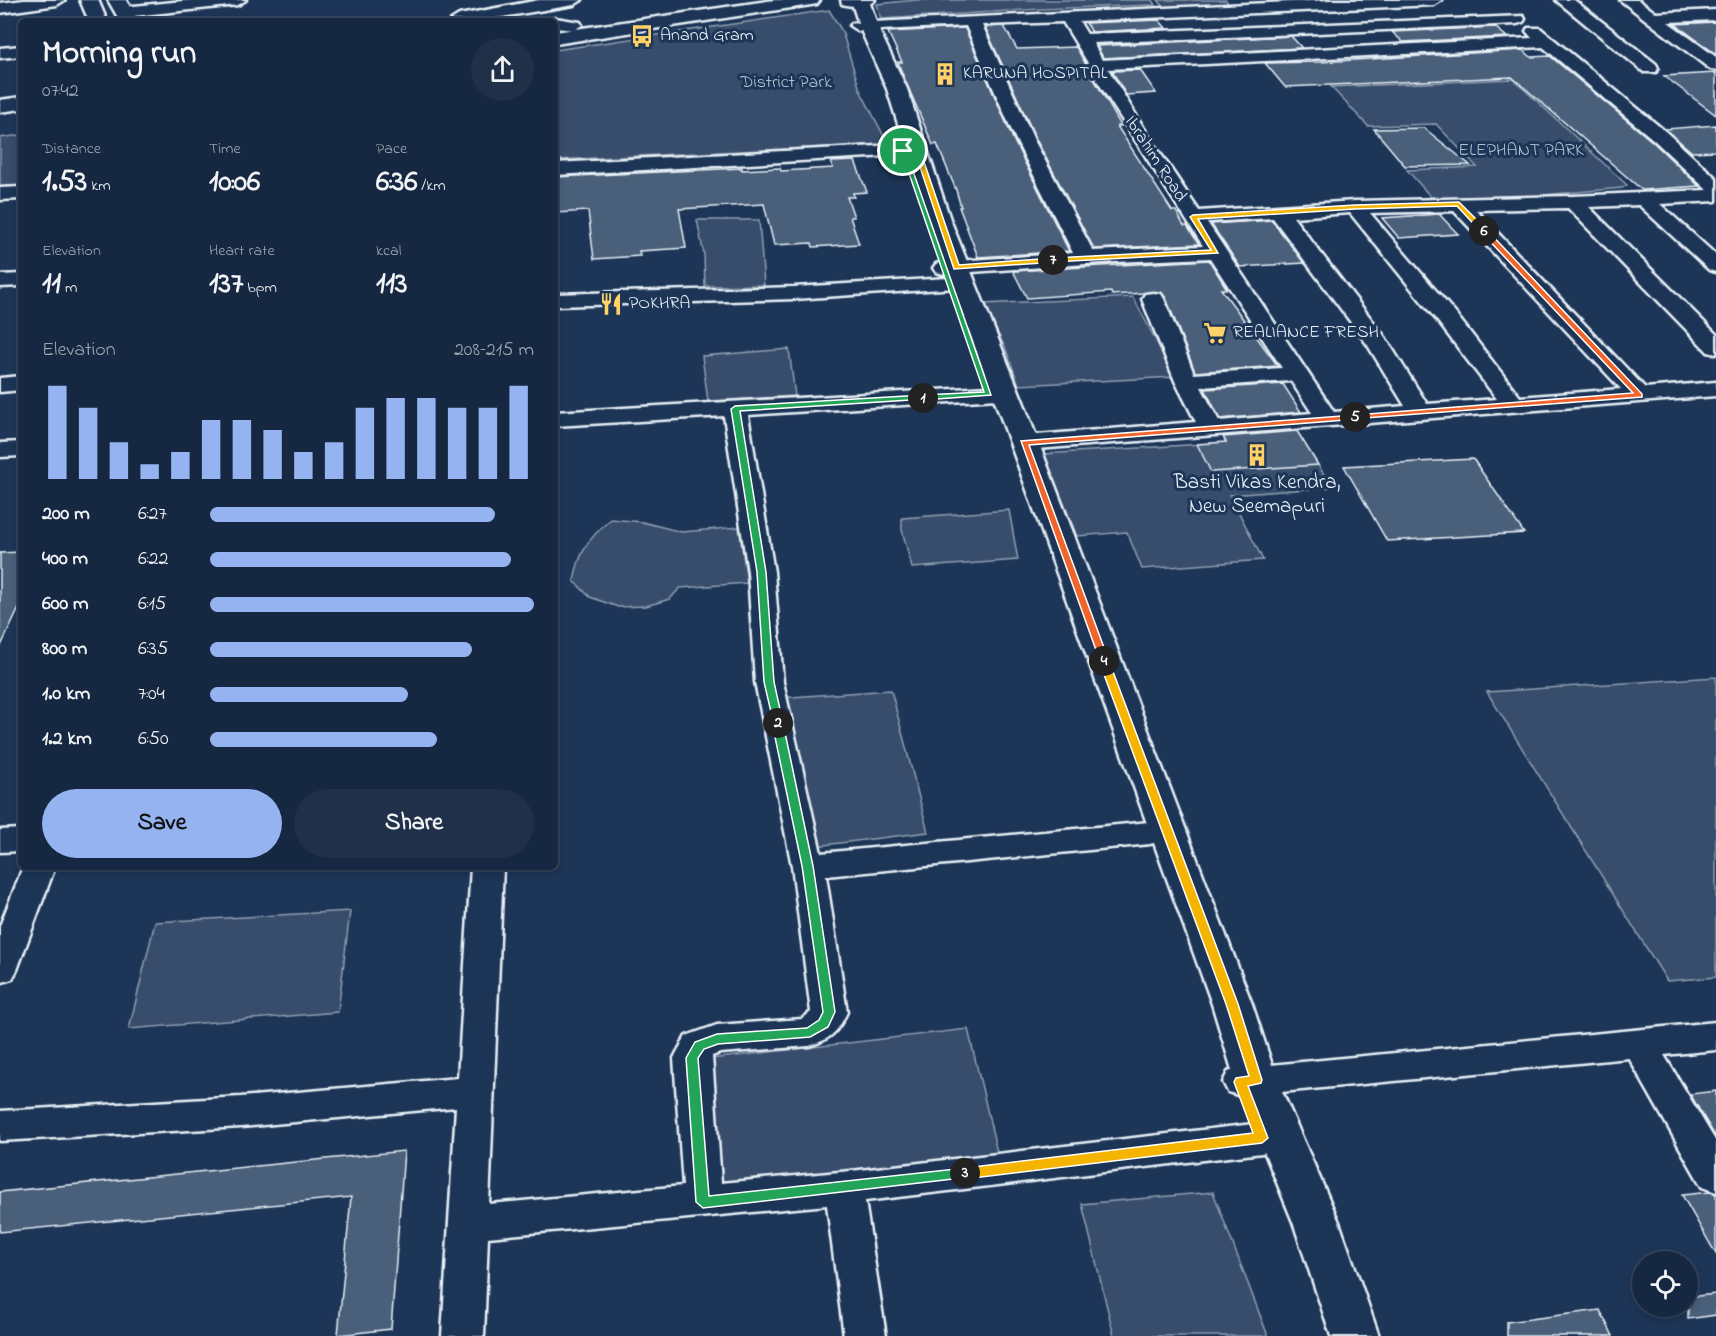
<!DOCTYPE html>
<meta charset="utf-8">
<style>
body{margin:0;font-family:"Indie Flower",sans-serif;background:#1f3048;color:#f1f3f6;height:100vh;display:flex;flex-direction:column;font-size:22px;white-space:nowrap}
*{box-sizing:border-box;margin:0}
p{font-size:20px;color:#9ea6b1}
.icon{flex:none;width:33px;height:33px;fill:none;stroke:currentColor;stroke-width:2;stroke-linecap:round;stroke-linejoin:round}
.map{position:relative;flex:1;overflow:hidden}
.side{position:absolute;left:18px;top:18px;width:540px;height:852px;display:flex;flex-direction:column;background:#162841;border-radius:9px;box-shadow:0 3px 9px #0003,0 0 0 2px #35445a}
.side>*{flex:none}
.controls{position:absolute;left:1632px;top:1251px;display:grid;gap:12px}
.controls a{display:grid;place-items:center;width:66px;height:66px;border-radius:50%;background:#162841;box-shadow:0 3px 9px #0003,0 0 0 2px #35445a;font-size:30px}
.pin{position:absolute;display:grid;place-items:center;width:51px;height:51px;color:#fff;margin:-26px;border:3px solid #fff;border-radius:50%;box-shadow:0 2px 6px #0007}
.km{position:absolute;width:30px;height:30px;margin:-15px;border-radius:50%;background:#222;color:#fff;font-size:16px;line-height:30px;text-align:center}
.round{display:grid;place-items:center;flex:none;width:63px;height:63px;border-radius:32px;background:#1f3048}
.summary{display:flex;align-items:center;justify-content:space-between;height:102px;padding:0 24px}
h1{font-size:33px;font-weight:700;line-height:45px}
.metrics{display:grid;grid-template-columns:repeat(3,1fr);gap:9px;height:102px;padding:6px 24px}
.metrics div{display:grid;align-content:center}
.metrics b{font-size:30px;font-weight:700}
.metrics small{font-size:16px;font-weight:400}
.metrics p{font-size:16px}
.chart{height:168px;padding:12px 24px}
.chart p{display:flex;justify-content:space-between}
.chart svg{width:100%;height:108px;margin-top:6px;stroke:#95b2f1;stroke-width:6}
.action{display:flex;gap:12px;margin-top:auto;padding:12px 24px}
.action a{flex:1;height:69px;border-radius:36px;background:#95b2f1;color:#111;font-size:24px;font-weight:700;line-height:69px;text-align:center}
.action a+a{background:#1f3048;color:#f1f3f6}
ul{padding:0 24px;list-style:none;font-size:20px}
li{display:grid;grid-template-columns:96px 72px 1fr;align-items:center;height:45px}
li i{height:15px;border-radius:8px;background:#95b2f1}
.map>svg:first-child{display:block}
.green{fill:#374d6c;stroke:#909fb2;stroke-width:1.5}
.building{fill:#495e7a;stroke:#e8f1f8;stroke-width:1.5}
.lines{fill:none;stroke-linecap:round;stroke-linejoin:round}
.minor-casing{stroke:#e8f1f8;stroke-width:5}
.major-casing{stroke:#e8f1f8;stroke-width:5}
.minor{fill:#1d3557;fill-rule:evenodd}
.major{fill:#1d3557;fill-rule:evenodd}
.split-1{fill:#22a559;stroke:#fff;stroke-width:1.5}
.split-2{fill:#22a559;stroke:#fff;stroke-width:1.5}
.split-3{fill:#22a559;stroke:#fff;stroke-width:1.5}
.split-4{fill:#f5b400;stroke:#fff;stroke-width:1.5}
.split-5{fill:#f0652b;stroke:#fff;stroke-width:1.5}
.split-6{fill:#f0652b;stroke:#fff;stroke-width:1.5}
.split-7{fill:#f5b400;stroke:#fff;stroke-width:1.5}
.split-8{fill:#f5b400;stroke:#fff;stroke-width:1.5}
.labels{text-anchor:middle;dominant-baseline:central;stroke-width:6;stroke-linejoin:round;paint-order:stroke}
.far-poi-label{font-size:18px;fill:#e8f1f8;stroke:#1d3557;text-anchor:start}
.far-park-label{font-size:18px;fill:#b3c0ce;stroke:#1d3557}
.far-street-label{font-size:18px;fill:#e8f1f8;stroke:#1d3557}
.poi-label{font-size:21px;fill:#e8f1f8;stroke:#1d3557}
</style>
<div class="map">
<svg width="1716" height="1336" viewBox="0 0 1716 1336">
<rect width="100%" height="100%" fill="#1d3557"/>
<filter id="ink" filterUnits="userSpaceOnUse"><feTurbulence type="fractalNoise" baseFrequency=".0167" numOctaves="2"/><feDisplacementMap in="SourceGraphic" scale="12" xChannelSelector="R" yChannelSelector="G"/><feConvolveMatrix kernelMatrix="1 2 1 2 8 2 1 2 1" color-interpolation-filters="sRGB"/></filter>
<g filter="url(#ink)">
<g class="green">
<polygon points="916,0 1152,0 1155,5 1041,9 881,19 877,4"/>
<polygon points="1158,0 1226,0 1230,6 1164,7"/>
<polygon points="829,10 842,31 860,90 888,144 555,160 555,50"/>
<polygon points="1513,79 1627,185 1622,188 1476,201 1431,197 1407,170 1477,167 1436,124 1368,126 1331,87"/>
<polygon points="21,135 21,186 0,187 0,138"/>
<polygon points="697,220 759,220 764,285 705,286 704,255"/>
<polygon points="1133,297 1175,377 1019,385 1005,347 982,304"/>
<polygon points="789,349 795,396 708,401 702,356"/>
<polygon points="1301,438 1332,487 1230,495 1263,560 1142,569 1127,532 1077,536 1044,454"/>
<polygon points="1009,510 1018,560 912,568 902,530 902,518"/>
<path d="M611,519l31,3 40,10 57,-5 8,56 -67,5 -10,11 -24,7 -28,1 -28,-10 -16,-16c5,-30 15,-43 37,-62z"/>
<polygon points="1716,677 1716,977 1667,981 1487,692"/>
<polygon points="891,690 928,832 800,848 777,698"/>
<polygon points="350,911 338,1012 129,1029 155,922"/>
<polygon points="968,1029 1002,1173 721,1206 684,1062"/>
<polygon points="1213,1192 1268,1336 1114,1336 1082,1204"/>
</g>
<g class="building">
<polygon points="1159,20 1166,28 1092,32 1086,23"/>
<polygon points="1716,22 1716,54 1675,24"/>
<polygon points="1004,26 1017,49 1076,47 1121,126 1117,126 1172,211 1176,211 1184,226 1187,226 1199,244 1094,249 1036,139 985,27"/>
<polygon points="1495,27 1507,37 1403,42 1392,32"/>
<polygon points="965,28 1014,141 1069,251 978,257 959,207 961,207 956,190 937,144 933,145 902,73 898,62 902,62 888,32"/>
<polygon points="1291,36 1302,48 1103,58 1097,46"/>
<polygon points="1523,50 1531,57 1550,56 1653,142 1699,186 1642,190 1512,77 1285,87 1265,63 1320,62"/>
<polygon points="1140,70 1156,93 1126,95 1112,71"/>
<polygon points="1716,73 1716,115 1664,76"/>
<polygon points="1716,125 1716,151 1692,152 1665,129"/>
<polygon points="1424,128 1470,165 1405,166 1374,129"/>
<polygon points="855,161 867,192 853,193 854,197 847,197 854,217 850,217 859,244 813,247 812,243 774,245 764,204 679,209 686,248 639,251 640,256 594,259 588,211 555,213 555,177 742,168 742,170 780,168 781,171 833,168 831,162"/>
<polygon points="1439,214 1458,234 1399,238 1382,218"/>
<polygon points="1272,220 1304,263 1240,267 1211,224"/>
<polygon points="1209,260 1227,289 1221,289 1278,366 1195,372 1166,298 1161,292 1112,295 1111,292 1027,298 1013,271"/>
<polygon points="1283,384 1301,412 1220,419 1205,389"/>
<polygon points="1297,431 1318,465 1211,472 1197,444 1226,442 1223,437"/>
<polygon points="1473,459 1524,533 1387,541 1344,466"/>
<polygon points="21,552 21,604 0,648 0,553"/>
<polygon points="1716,1091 1716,1138 1690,1094"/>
<polygon points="404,1151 391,1329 338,1335 351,1197 0,1232 0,1192"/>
<polygon points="1710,1192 1716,1194 1716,1254 1682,1195"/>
<polygon points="1716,1294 1716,1315 1688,1319 1688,1297"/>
<polygon points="1600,1310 1613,1336 1507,1336 1507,1322"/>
</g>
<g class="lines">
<g class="minor-casing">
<g id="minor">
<polygon points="24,0 65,0 57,5 0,13 0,3"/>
<polygon points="193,0 246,0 238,5 124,17 116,12 124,7"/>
<polygon points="539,0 582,0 574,5 478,21 451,20 459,15"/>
<path d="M841,0h34c-7,7 -23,7 -33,4z"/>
<path d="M1330,0h112l-8,5 -355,16 8,13 436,-18 2,3 -2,3 -6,2 -424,19 9,17 430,-22 -6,-7 2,-3h12l126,104 50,46v23l-56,3 56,51v17l-7,-2 -70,-65 -50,2 127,127v20l-8,-2 -140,-144 -92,2 169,178 71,-6v14l-692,54 -9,-2 -3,-5 3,-5 9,-2 172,-14 -21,-41 -33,-82 3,-5 8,-1 8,1 3,5 30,75 88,-6 -72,-110 -95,4 -172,12 -7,-2 -3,-4 3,-4 7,-2 130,-9 -57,-113 -50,-114 -108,5 -8,-5 2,-3zM1063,22l25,41 -1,2 116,181 -110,5 -59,-111 -52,-115zM1543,47l111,93 53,50 -134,6 -218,5 -156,10 -49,-73 -42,-69zM1454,211l167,178 -101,8 -65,-84 -85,-100zM1350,213l89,110 58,76 -70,5 -42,-67 -92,-120zM1273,218l94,126 38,62 -71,6 -127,-190zM1291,381l21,32 -93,8 -18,-34z"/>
<polygon points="1556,0 1574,0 1656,64 1658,68 1656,72 1644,72"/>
<polygon points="1620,0 1638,0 1656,13 1716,10 1716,20 1668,22 1716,57 1716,70 1710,69"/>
<polygon points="555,18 580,22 582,25 574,30 555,28 555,21 548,21"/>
<polygon points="21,46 21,56 0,58 0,48"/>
<polygon points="917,144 924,146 926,150 924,154 555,175 555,163"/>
<polygon points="21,187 21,199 0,200 0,188"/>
<polygon points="21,274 21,286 0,287 0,275"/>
<polygon points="949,278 956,280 960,284 956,288 794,299 555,306 555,294 794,287"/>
<polygon points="21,376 21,390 0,392 0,378"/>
<path d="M1005,386l8,2 4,5 -4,5 -265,17 26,157 9,110 38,171 329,-31 11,3 5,8 -5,8 -11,3 -324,32 21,136c-10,21 -16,27 -38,34l-89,7 -8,3 9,127 130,-12 411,-48 13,4 6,11 -6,11 -13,4 -397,48 21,135h-42l-17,-131 -339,32 -4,99h-42l14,-229 -215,20 -241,14v-30l241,-14 217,-19 13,-211h32l-14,337 194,-18 -9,-128 12,-22 31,-11 85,-6 9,-7 -19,-146 -37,-184 -7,-110 -24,-156 -169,10v-14z"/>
<polygon points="21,442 21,456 0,457 0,443"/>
<polygon points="21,829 21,851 0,852 0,830"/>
<polygon points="23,867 55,867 17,970 12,979 0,983 0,926"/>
<polygon points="1716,1022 1716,1050 1664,1055 1716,1142 1716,1192 1702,1187 1629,1058 1241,1096 1228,1092 1223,1082 1228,1072 1241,1068"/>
</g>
</g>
<g class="major-casing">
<g id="major">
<polygon points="80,0 98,0 107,21 89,21"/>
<polygon points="108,0 126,0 138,21 120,21"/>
<polygon points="774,0 820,0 817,4 811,5 555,44 555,32"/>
<polygon points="851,0 869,0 878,28 907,89 950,219 1024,404 1252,1004 1277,1080 1339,1222 1379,1336 1331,1336 1293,1222 1235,1080 1212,1004 996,404 928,219 887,89 860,28"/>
<polygon points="21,97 21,109 0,112 0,100"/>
</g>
</g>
<use href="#minor" class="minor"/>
<use href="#major" class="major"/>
</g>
</g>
<polygon class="split-1" points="901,150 906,151 991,395 923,400 919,398 923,395 984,392"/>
<polygon class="split-2" points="923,395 926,396 926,399 740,411 766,572 774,682 783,723 781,725 774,725 764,682 757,572 731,409 735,406"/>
<polygon class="split-3" points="778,720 783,723 813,866 835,1012 828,1027 810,1037 718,1044 704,1049 698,1058 709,1196 965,1168 971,1173 970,1177 703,1208 696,1202 686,1058 695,1042 717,1034 807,1028 819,1020 823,1012 802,866 772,723"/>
<polygon class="split-4" points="1104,658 1109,661 1238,1004 1262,1080 1261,1083 1248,1086 1268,1138 1262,1143 965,1179 958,1173 965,1168 1253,1133 1234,1082 1236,1078 1249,1076 1226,1004 1099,661"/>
<polygon class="split-5" points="1355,415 1358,415 1358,419 1029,445 1109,661 1101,664 1021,441"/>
<polygon class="split-6" points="1482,230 1487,230 1642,394 1642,397 1352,419 1352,415 1355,415 1633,393 1482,233"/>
<polygon class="split-7" points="1459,202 1487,230 1487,233 1482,233 1457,206 1355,209 1198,219 1218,253 1053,262 1050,260 1053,258 1211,250 1190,217 1193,215 1355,205"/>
<polygon class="split-8" points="917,148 920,150 959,265 1053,258 1056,262 954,269 915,152 900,151"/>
<defs>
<g id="bus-bare" transform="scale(1.8)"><path d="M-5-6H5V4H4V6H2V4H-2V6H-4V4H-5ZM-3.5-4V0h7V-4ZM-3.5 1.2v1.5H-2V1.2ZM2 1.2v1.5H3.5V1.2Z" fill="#ffd166" stroke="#1d3557" stroke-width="2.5" paint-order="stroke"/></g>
<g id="building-bare" transform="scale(1.8)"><path d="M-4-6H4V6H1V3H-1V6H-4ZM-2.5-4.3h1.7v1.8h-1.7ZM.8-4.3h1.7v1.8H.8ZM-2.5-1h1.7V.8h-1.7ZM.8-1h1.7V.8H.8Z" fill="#ffd166" stroke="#1d3557" stroke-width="2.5" paint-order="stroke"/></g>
<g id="restaurant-bare" transform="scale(1.8)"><path d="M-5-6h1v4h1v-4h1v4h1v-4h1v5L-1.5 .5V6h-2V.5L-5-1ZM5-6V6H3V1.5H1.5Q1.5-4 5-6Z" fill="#ffd166" stroke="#1d3557" stroke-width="2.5" paint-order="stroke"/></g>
<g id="supermarket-bare" transform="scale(1.8)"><path d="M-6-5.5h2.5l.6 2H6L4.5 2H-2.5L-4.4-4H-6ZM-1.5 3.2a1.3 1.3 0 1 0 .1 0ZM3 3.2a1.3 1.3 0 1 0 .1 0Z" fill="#ffd166" stroke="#1d3557" stroke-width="2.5" paint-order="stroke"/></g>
</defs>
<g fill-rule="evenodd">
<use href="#bus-bare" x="642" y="36"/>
<use href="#building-bare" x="945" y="74"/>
<use href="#restaurant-bare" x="611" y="304"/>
<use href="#supermarket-bare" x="1215" y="333"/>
<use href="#building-bare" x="1257" y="455"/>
</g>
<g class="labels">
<g class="far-poi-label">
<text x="660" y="36">Anand Gram</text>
<text x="963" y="74">KARUNA HOSPITAL</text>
<text x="629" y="304">POKHRA</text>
<text x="1233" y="333">REALIANCE FRESH</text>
</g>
<g class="far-park-label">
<text x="786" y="83">District Park</text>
<text x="1521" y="151">ELEPHANT PARK</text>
</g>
<g class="far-street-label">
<text transform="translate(1155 159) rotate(57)">Ibrahim Road</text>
</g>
<g class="poi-label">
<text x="1257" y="483">Basti Vikas Kendra,<tspan x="1257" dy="24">New Seemapuri</tspan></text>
</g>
</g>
</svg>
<div class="controls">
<a><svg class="icon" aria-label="locate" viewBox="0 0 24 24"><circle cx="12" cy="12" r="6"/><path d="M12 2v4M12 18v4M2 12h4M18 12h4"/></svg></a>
</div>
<div class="pin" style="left:903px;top:151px;background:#1e9e55"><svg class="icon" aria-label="arrive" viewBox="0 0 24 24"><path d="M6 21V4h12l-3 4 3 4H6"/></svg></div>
<b class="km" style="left:923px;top:398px">1</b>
<b class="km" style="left:778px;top:723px">2</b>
<b class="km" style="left:965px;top:1173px">3</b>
<b class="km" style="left:1104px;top:661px">4</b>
<b class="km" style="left:1355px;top:417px">5</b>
<b class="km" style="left:1484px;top:231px">6</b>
<b class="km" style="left:1053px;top:260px">7</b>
<section class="side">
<div class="summary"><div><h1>Morning run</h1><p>07:42</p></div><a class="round"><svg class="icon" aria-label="share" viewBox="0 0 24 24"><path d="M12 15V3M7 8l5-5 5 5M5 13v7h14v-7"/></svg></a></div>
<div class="metrics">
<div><p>Distance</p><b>1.53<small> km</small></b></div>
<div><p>Time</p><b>10:06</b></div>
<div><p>Pace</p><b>6:36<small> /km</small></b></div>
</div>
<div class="metrics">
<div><p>Elevation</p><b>11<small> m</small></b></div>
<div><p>Heart rate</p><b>137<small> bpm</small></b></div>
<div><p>kcal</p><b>113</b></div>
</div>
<div class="chart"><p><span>Elevation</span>208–215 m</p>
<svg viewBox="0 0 160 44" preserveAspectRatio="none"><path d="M5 44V6M15 44V15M25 44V29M35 44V38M45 44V33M55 44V20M65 44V20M75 44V24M85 44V33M95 44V29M105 44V15M115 44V11M125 44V11M135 44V15M145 44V15M155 44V6"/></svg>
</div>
<ul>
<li><b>200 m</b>6:27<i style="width:88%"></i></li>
<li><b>400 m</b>6:22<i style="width:93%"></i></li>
<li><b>600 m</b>6:15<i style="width:100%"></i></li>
<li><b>800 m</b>6:35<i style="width:81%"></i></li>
<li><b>1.0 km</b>7:04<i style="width:61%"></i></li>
<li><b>1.2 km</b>6:50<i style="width:70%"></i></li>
</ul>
<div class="action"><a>Save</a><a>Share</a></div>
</section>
</div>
